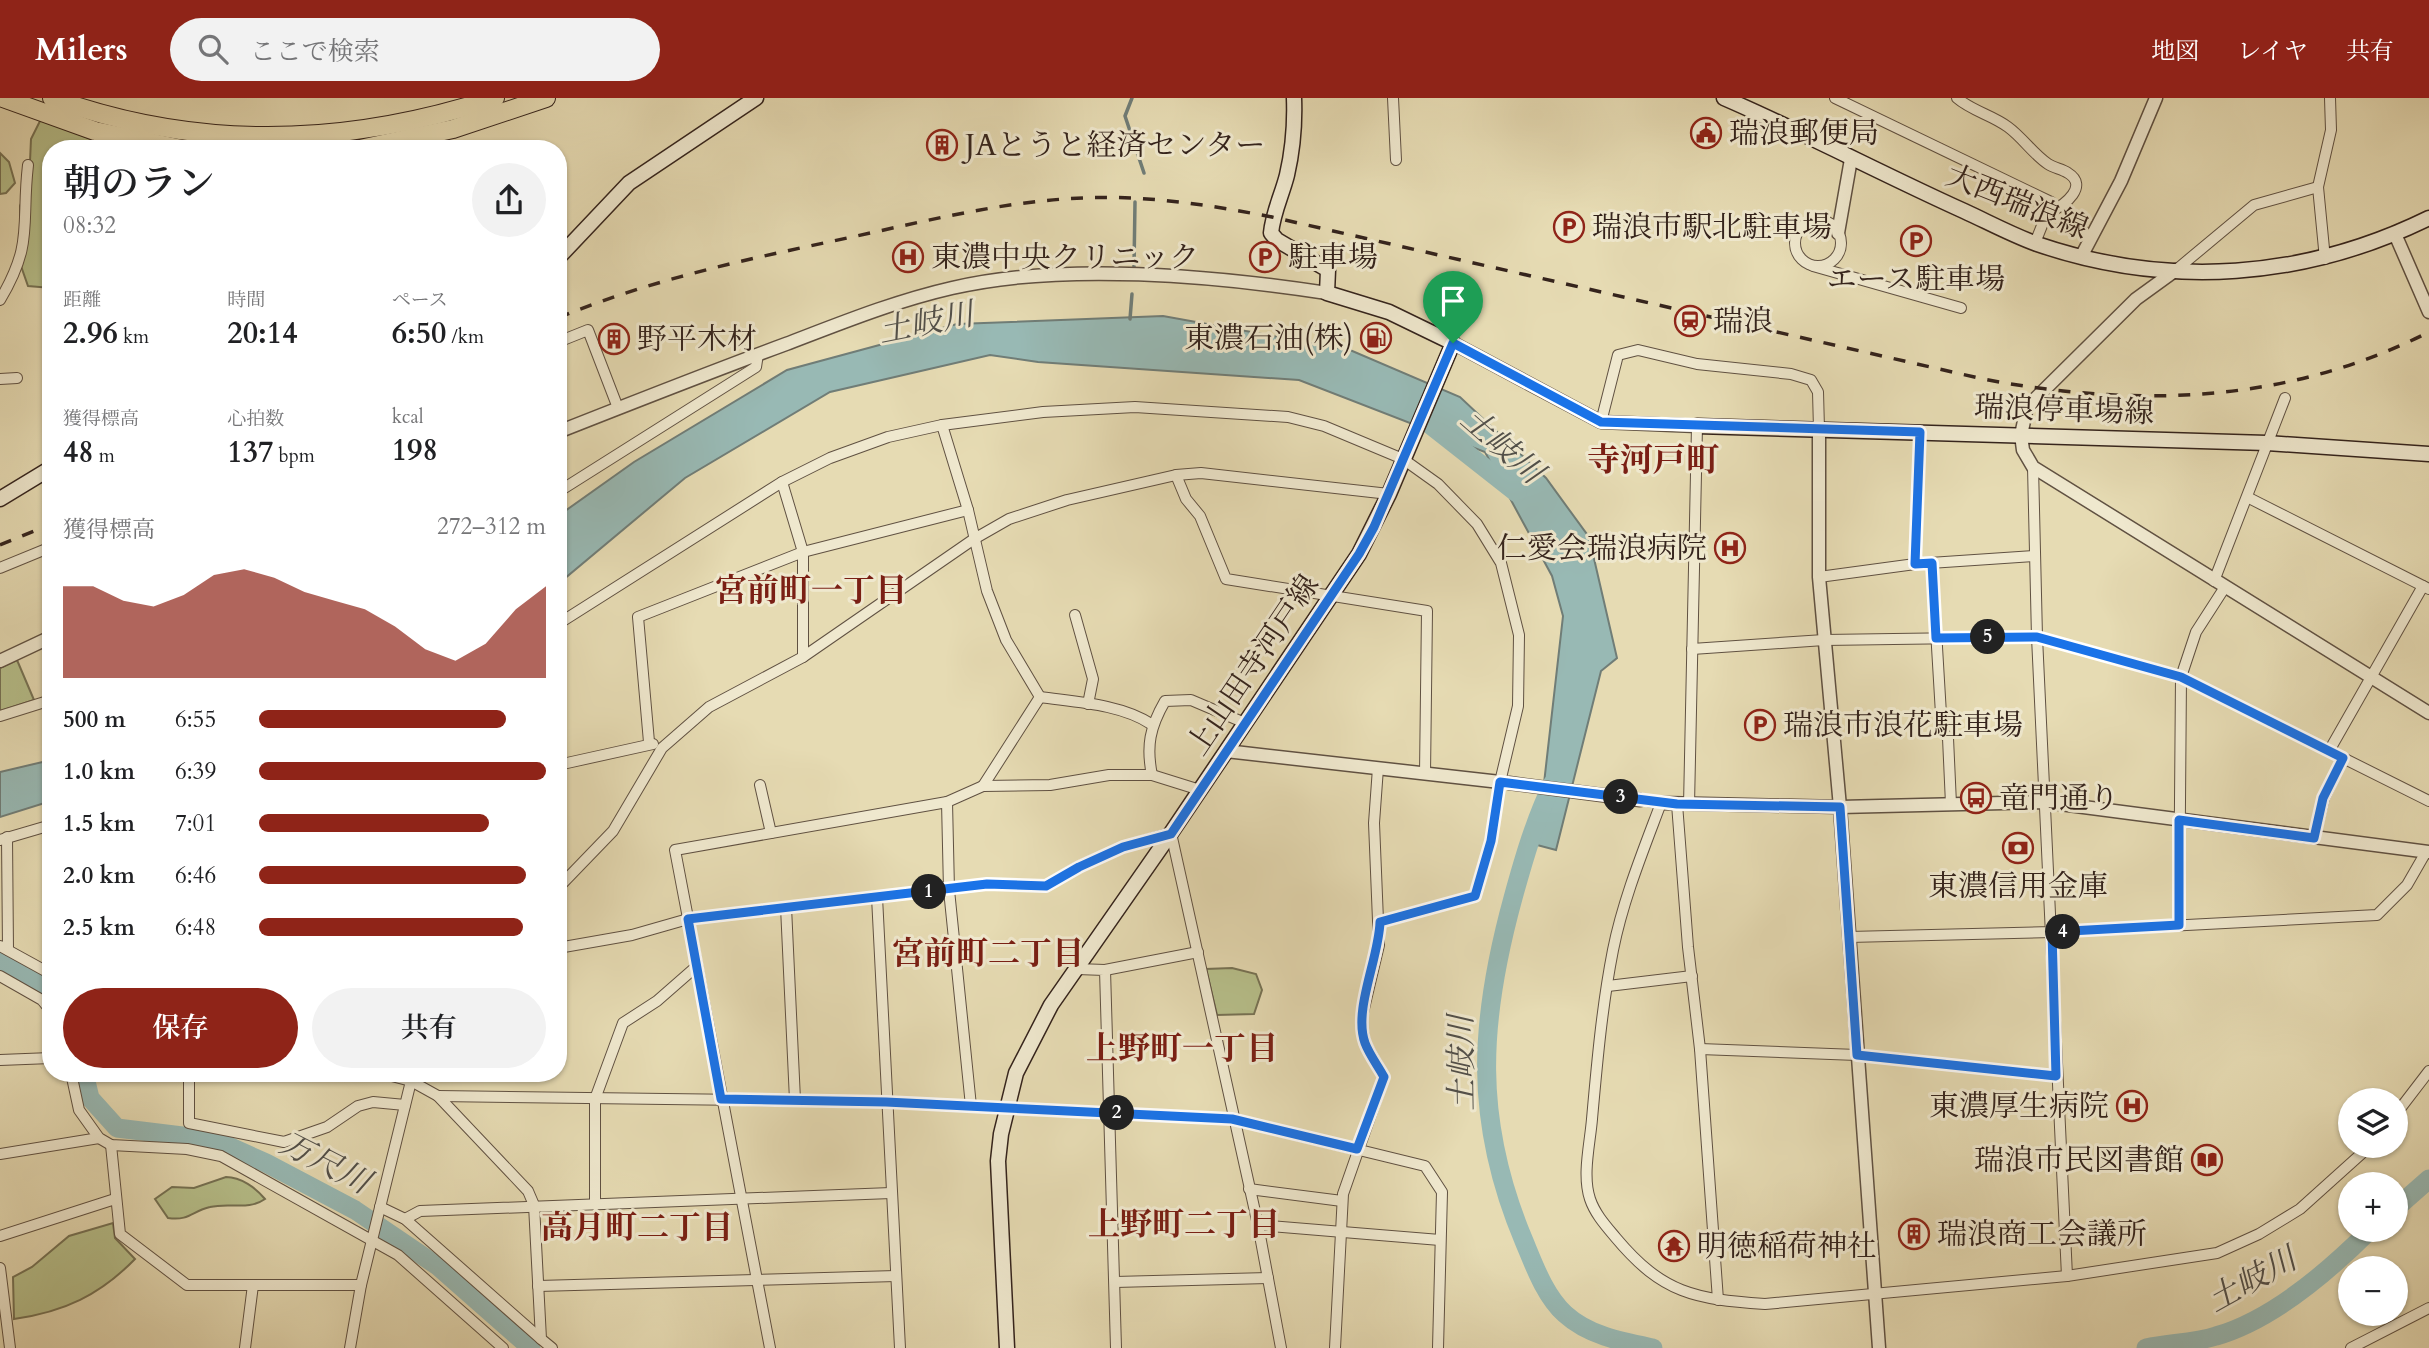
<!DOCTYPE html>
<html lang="ja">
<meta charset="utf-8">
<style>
body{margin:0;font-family:Cardo,"Noto Serif JP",serif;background:#f2f2f2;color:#202124;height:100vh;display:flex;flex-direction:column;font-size:26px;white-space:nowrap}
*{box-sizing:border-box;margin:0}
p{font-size:23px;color:#757577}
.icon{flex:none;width:38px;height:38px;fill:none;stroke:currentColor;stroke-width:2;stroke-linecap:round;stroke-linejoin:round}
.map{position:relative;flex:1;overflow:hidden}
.drawer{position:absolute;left:42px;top:42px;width:525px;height:942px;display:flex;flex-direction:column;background:#fff;border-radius:28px;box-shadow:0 2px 5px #0004}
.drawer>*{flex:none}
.buttons{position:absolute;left:2338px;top:990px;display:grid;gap:14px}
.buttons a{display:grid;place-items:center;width:70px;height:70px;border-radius:50%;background:#fff;box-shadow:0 2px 5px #0004;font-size:35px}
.pin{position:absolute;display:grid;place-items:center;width:60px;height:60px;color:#fff;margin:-72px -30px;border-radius:50% 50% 50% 0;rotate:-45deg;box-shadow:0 0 7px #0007}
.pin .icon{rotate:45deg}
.km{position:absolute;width:35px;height:35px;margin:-18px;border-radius:50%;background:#222;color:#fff;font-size:19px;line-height:35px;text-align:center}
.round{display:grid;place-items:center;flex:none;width:74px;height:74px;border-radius:37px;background:#f2f2f2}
.head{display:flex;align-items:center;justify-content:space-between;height:119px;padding:0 21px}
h1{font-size:38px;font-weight:600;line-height:52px}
.figures{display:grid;grid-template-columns:repeat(3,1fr);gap:10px;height:119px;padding:7px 21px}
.figures div{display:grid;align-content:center}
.figures b{font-size:30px;font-weight:600}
.figures small{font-size:19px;font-weight:400}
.figures p{font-size:19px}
.chart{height:196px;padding:14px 21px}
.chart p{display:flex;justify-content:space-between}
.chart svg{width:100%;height:126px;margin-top:7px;fill:#8f2418;opacity:.7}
.primary-button{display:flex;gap:14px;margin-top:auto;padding:14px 21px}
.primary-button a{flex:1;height:80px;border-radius:42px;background:#8f2418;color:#fff;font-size:28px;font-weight:600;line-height:80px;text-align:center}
.primary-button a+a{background:#f2f2f2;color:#202124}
ul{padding:0 21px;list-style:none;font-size:23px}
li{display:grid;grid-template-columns:112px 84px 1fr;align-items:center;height:52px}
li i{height:18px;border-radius:9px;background:#8f2418}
header{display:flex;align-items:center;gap:42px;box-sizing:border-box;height:98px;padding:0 35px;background:#8f2418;color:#fff}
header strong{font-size:33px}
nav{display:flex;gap:38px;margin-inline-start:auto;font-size:24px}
.search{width:490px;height:63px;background:#f2f2f2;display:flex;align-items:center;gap:18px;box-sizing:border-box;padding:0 24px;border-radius:38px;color:#757577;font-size:26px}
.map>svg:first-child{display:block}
.green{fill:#b7c08b;stroke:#767254;stroke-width:2}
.water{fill:#98b9b4;stroke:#707d77;stroke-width:2}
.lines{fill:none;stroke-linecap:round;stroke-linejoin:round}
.stream{stroke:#707d77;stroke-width:3.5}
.river{stroke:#98b9b4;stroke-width:19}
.minor-casing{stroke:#605142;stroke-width:12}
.tertiary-casing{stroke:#605142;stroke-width:15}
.secondary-casing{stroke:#34231c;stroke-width:17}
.motorway-casing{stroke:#34231c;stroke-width:20}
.minor{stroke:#efe8ce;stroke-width:10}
.tertiary{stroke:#efe8ce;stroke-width:12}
.secondary{stroke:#efe8ce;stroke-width:14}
.motorway{stroke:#e6dbb3;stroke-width:18}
.rail{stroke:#34231c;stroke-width:3.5;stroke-dasharray:12 12;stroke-linecap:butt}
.route-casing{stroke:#fff;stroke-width:14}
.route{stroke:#1a73e8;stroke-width:9}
.labels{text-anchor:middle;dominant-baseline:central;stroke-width:6;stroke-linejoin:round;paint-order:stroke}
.poi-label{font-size:30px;fill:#34231c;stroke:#efe8ce;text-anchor:start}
.street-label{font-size:30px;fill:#34231c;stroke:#efe8ce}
.water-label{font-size:32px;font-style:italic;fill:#52504a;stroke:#efe8ce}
.neighbourhood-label{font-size:32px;font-weight:bold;fill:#7a1f14;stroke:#efe8ce}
.quarter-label{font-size:33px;font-weight:bold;fill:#7a1f14;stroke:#efe8ce}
</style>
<header>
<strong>Milers</strong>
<div class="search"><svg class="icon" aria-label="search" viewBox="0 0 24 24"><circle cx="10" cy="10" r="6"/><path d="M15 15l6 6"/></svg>ここで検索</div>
<nav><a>地図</a><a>レイヤ</a><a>共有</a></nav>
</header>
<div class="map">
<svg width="2429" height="1250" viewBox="0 0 2429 1250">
<rect width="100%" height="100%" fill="#e6dbb3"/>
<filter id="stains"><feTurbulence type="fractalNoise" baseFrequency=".00286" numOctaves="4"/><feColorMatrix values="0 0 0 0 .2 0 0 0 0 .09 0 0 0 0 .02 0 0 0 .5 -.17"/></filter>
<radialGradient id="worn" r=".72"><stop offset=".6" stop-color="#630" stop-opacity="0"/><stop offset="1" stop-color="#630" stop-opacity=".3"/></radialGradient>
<g class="green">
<polygon points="41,21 116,51 51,51 51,190 28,188 21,168 20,108 29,86 31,41"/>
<polygon points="0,55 9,64 15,85 6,95 0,96"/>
<polygon points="17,562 34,602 0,613 0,570"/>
<polygon points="1232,870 1256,876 1262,892 1254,916 1217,917 1206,871"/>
<path d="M226,1079c15,0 30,11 39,22 -17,12 -35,3 -55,8 -18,4 -20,14 -42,11l-13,-19 17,-12 22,1z"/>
<path d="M113,1125l2,15 20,21c-35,36 -71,53 -121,60l-1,-42 19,-10 37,-31z"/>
</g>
<g class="water">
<polygon points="1163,218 1350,252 1460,299 1546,380 1589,439 1617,560 1601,573 1556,752 1537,747 1563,518 1552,478 1485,354 1299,282 1038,264 990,257 830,294 685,380 558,486 558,418 634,364 787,272 957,226"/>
<polygon points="51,662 51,703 0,719 0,674"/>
</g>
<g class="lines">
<g class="stream">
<polyline points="1132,0 1125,18 1144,75"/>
<polyline points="1134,170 1135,104"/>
<polyline points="1130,221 1132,196"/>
</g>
<g class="river">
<polyline points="1428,325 1517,395"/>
<path d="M1553,685c-18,37 -29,75 -40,115 -34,124 -40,222 11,343 10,24 21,55 41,73 24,22 58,28 88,34"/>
<polyline points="0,863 51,892"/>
<polyline points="84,975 90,1000 117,1030 215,1042 266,1065 355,1112 439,1169 531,1250"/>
<polyline points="2396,1110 2429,1081"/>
<path d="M2146,1250c23,-5 48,-5 70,-12 56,-16 113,-65 154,-106"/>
</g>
<g class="minor-casing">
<g id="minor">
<polyline points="1393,0 1396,62"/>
<path d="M1835,0l216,104v9c14,-6 38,-25 17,-38 -6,-4 -14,-5 -20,-9 -15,-10 -25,-26 -40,-37 -16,-12 -36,-16 -51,-29"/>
<polyline points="2065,107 2089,141"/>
<circle cx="1818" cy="145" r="23"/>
<polyline points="2035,145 2045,120 2051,113"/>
<polyline points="2325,161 2318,89 2331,32 2330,0"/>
<polyline points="1813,168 1961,210"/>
<polyline points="2176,172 2254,107 2318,89"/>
<path d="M0,202c34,-57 21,-75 28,-135"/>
<polyline points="558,244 588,232 618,310"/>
<polyline points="0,281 17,280"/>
<polyline points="1601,324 1618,257 1638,252 1697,266 1791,276 1811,282 1818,294 1819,331"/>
<polyline points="942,327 968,412 987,493 1006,542 1040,599"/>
<polyline points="2033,369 2037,539 2067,1178"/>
<polyline points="1176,377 1186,401 1200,418 1226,481 1427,513 1425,676"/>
<polyline points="782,384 803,454 803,559"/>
<polyline points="558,394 756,269 758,256"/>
<polyline points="2249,400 2429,491"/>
<polyline points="1932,465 1942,633 1948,640 1951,706"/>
<polyline points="1915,466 1920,334"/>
<polyline points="0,470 51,449"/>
<polyline points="1819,479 1915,466 2034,458"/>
<polyline points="2214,483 2285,300"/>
<polyline points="1075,517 1093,581 1088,606"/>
<polyline points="558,526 782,384 830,360 888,339 942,327 1043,314 1135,309 1288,319 1324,328 1403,361 1438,386 1477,426 1501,465 1519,537 1518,608 1500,684 1491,743 1475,798 1380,824"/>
<polyline points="1692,551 1824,542 2037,539 2181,579 2429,703"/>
<path d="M1040,599c35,5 81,7 111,27"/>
<polyline points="0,618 51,602"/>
<polyline points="649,644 638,519 803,454 968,412"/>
<polyline points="2329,653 2423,488"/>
<polyline points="558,667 653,646"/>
<path d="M1152,677c-6,-29 -2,-48 13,-74l26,-1 54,23"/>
<polyline points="760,687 771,735"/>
<polyline points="983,688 1040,599"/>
<path d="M1640,702l21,3c-18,48 -38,97 -48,147 -11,56 -16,113 -21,169 -2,25 -10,56 -2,80 5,15 16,27 26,39 47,56 79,61 149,66l302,-28 150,-23 42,-19 41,-25 70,-63"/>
<polyline points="947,704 949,792 971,1008"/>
<polyline points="1677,706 1688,849 1700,951 1718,1202"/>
<polyline points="1689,707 1697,328"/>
<polyline points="7,739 8,852"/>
<polyline points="2314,740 2324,700 2343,660"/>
<polyline points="0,742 51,727"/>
<polyline points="558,790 613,733 662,650 709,609 803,559 974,441 1009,421 1067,402 1176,377 1201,375 1389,396"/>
<polyline points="877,799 900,1250"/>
<polyline points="786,809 795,1002"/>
<polyline points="2179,827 2181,579 2196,534 2225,489"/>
<polyline points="1849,839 2052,834 2377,817 2407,787 2426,754"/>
<polyline points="0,848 51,876"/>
<polyline points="558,850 632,837 688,821 987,786 1046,788 1078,769 1123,749 1171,735 1258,1127 1281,1250"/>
<polyline points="1077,871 1105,872 1116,1250"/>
<polyline points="1105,872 1198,854"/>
<polyline points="0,878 42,902 51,913"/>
<polyline points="1608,888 1692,878"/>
<polyline points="1700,951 1857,957 2056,978"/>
<polyline points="0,962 51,960"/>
<polyline points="71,975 79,1012 99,1040 111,1047 187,1051 221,1058 398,1157 503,1250"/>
<polyline points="189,975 189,1025 284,1044 327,1029 358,1008 373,1004 405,1007"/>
<polyline points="380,975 411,983 438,998 528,1093 534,1107 541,1241 552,1250"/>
<polyline points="438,998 886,1004 1232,1021 1425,1068 1442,1094 1438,1250"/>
<polyline points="2396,1016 2429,973"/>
<polyline points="111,1047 120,1136 187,1187 361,1187"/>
<polyline points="0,1056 99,1040"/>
<polyline points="1249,1091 1342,1103"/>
<polyline points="595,1106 595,1001 623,925 657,903 697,868"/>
<polyline points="380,1109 405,1121 541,1241"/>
<polyline points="405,1121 420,1113 891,1095"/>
<polyline points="1258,1127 1440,1142"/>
<polyline points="0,1138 115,1101"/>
<polyline points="0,1170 10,1250"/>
<polyline points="1115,1184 1268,1180"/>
<polyline points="538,1188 896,1178"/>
<polyline points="245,1250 253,1187"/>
<polyline points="350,1250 361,1187 413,975"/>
<polyline points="770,1250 675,752 947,704 983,688 1050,687 1109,677 1152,677 1200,692"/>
<polyline points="1335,1250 1343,1096 1384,979 1365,945 1361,923 1379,847 1374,725 1378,670"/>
<polyline points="2351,1250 2429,1210"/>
</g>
</g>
<g class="tertiary-casing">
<g id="tertiary">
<polyline points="1838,135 1851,61"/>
<polyline points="2395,136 2429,214"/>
<polyline points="2081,159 2121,83 2156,0"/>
<polyline points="2176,172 2136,201 2027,309 2021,337 2023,352 2033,369 2429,615"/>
<polyline points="1453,245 1601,324 1697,328"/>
<polyline points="1819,331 1819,479 1840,709 1879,1250"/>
<path d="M558,334c76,-30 152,-60 228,-88 55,-21 109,-43 166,-56 111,-26 263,-12 375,5"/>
<polyline points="0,563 51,539"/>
<polyline points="1226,653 1500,684"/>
<polyline points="1509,685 1640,702"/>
<polyline points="1661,705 1840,709 2045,704 2429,754"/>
</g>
</g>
<g class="secondary-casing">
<g id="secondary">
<path d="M1724,0c81,35 160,77 240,113 24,11 48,24 73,33 132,45 268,35 392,-26"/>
<polyline points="558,160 629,85 756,0"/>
<polyline points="1697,328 2267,345 2429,356"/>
<polyline points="0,401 51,370"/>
<path d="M1007,1250l-9,-187 3,-27 15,-61 35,-68 120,-172 188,-279 30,-60 64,-151 -64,-31 -62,-19 1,-23 -51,-30 -6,-7c2,-21 11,-38 16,-58 6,-26 8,-51 7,-77"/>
</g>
</g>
<g class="motorway-casing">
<g id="motorway">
<polyline points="3,0 95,33 182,51"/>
<path d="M52,0c146,53 296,48 443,0"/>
<polyline points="360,51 453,31 546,0"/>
</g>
</g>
<use href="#minor" class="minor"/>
<use href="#tertiary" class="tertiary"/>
<use href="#secondary" class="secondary"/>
<use href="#motorway" class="motorway"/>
<g class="rail">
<path d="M558,220c89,-37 181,-57 275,-77 82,-17 166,-40 250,-43 64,-3 127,7 189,19l711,162c154,29 303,25 446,-47"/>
<polyline points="0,447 51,426"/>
</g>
</g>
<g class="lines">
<g class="route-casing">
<path id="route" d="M1453,245l148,79 319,10 -5,132 17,-1 4,75 101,-1 144,40 162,81 -20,40 -9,40 -135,-18v105l-127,7 4,144 -199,-21 -17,-248 -163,-3 -177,-22 -9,59 -16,55 -95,26c-1,36 -27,88 -15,121 4,11 13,23 19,34l-27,72 -125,-30 -346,-17 -165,-3 -33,-180 299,-35 59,2 33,-19 44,-20 48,-13 188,-280 15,-27z"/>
</g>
<use href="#route" class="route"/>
</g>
<defs>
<g id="civic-ring" transform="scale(1.575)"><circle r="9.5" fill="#efe8ce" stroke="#8f2418" stroke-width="1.5"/><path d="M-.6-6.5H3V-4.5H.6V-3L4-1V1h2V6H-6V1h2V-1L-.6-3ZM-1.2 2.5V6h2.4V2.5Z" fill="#8f2418"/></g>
<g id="building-ring" transform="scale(1.575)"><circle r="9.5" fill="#efe8ce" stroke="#8f2418" stroke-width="1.5"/><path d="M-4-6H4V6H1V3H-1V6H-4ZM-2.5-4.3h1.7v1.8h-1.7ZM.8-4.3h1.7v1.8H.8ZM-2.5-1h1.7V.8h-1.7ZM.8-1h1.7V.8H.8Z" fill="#8f2418"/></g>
<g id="parking-ring" transform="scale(1.575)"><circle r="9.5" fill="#efe8ce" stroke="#8f2418" stroke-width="1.5"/><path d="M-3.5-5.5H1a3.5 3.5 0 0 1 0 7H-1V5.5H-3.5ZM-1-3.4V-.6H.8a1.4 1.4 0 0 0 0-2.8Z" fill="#8f2418"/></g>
<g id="hospital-ring" transform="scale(1.575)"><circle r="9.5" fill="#efe8ce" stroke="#8f2418" stroke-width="1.5"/><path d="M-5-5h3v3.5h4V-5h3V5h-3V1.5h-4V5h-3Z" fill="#8f2418"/></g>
<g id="station-ring" transform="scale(1.575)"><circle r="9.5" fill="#efe8ce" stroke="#8f2418" stroke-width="1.5"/><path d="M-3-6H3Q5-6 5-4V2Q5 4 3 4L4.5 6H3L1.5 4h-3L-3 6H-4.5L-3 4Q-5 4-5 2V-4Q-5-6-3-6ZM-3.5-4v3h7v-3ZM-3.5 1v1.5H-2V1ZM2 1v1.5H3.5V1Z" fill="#8f2418"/></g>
<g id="fuel-ring" transform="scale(1.575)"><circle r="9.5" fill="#efe8ce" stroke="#8f2418" stroke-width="1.5"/><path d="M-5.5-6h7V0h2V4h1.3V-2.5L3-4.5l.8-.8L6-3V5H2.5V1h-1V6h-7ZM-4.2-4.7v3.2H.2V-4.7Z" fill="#8f2418"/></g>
<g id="bus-ring" transform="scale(1.575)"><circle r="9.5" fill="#efe8ce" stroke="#8f2418" stroke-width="1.5"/><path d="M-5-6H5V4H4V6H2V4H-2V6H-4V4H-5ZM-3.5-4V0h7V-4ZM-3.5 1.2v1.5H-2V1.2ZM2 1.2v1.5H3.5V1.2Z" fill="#8f2418"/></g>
<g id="bank-ring" transform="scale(1.575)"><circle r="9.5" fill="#efe8ce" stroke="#8f2418" stroke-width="1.5"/><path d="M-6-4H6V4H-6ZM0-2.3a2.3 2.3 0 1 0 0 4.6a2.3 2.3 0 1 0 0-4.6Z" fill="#8f2418"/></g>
<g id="library-ring" transform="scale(1.575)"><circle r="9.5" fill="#efe8ce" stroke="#8f2418" stroke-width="1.5"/><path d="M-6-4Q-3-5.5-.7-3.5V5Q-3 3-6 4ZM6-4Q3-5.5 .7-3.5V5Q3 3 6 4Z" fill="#8f2418"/></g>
<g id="temple-ring" transform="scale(1.575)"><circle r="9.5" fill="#efe8ce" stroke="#8f2418" stroke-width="1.5"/><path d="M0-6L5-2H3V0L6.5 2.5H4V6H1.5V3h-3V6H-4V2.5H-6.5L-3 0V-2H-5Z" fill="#8f2418"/></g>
</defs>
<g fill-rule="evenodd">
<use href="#civic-ring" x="1706" y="35"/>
<use href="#building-ring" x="942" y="47"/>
<use href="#parking-ring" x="1569" y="129"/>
<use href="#parking-ring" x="1916" y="143"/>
<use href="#hospital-ring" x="908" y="159"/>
<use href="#parking-ring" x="1265" y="159"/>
<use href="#station-ring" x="1690" y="223"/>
<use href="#fuel-ring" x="1376" y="240"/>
<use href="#building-ring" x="614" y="241"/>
<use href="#hospital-ring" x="1730" y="450"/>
<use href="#parking-ring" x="1760" y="627"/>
<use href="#bus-ring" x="1976" y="700"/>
<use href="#bank-ring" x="2018" y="750"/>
<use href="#hospital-ring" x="2132" y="1008"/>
<use href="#library-ring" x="2207" y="1062"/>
<use href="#building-ring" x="1914" y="1136"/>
<use href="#temple-ring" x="1674" y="1148"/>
</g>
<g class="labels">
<g class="poi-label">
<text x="1729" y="35">瑞浪郵便局</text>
<text x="965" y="47">JAとうと経済センター</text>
<text x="1592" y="129">瑞浪市駅北駐車場</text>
<text x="931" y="159">東濃中央クリニック</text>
<text x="1288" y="159">駐車場</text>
<text x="1916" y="181" text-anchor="middle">エース駐車場</text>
<text x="1713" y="223">瑞浪</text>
<text x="1353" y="240" text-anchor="end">東濃石油(株)</text>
<text x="637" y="241">野平木材</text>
<text x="1707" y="450" text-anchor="end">仁愛会瑞浪病院</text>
<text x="1783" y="627">瑞浪市浪花駐車場</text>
<text x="1999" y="700">竜門通り</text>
<text x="2018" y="788" text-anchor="middle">東濃信用金庫</text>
<text x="2109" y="1008" text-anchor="end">東濃厚生病院</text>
<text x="2184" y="1062" text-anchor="end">瑞浪市民図書館</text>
<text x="1937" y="1136">瑞浪商工会議所</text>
<text x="1697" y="1148">明徳稲荷神社</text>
</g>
<g class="street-label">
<text transform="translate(2017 104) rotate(22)">大西瑞浪線</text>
<text transform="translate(2064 312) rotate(2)">瑞浪停車場線</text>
<text transform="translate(1253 567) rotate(-56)">上山田寺河戸線</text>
</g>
<g class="water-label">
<text transform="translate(926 225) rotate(-11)">土岐川</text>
<text transform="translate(1502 348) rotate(41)">土岐川</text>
<text transform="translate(1462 965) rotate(-91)">土岐川</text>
<text transform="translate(325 1065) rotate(27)">万尺川</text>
<text transform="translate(2252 1182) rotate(-29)">土岐川</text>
</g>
<g class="neighbourhood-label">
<text x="811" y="493">宮前町一丁目</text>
<text x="988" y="856">宮前町二丁目</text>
<text x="1182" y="951">上野町一丁目</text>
<text x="1184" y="1127">上野町二丁目</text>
<text x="637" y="1130">高月町二丁目</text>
</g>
<g class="quarter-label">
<text x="1653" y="362">寺河戸町</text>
</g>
</g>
<rect width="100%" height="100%" filter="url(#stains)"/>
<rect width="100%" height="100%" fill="url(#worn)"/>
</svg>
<div class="buttons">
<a><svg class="icon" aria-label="layers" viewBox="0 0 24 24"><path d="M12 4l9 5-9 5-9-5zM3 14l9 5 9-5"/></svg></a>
<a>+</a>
<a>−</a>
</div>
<div class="pin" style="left:1453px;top:245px;background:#1e9e55"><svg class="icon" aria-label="arrive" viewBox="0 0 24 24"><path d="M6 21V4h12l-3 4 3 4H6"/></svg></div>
<b class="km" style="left:929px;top:794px">1</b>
<b class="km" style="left:1117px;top:1015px">2</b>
<b class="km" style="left:1621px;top:699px">3</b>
<b class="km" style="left:2063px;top:834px">4</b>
<b class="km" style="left:1988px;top:539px">5</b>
<section class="drawer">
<div class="head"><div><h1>朝のラン</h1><p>08:32</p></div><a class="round"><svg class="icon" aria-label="share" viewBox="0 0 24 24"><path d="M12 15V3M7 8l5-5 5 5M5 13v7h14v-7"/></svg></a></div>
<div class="figures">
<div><p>距離</p><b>2.96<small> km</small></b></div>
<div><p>時間</p><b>20:14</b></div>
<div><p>ペース</p><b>6:50<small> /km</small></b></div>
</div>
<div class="figures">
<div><p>獲得標高</p><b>48<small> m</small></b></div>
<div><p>心拍数</p><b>137<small> bpm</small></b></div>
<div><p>kcal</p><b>198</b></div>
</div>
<div class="chart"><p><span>獲得標高</span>272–312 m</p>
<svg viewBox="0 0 160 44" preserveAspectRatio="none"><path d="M0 44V12L10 12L20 17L30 19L40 15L50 8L60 6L70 9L80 14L90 17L100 20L110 26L120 34L130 38L140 32L150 20L160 12V44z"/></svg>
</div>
<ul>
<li><b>500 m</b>6:55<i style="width:86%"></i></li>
<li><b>1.0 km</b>6:39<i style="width:100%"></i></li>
<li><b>1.5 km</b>7:01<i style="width:80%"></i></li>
<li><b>2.0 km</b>6:46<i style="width:93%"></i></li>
<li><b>2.5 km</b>6:48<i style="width:92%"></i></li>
</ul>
<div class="primary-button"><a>保存</a><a>共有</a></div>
</section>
</div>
